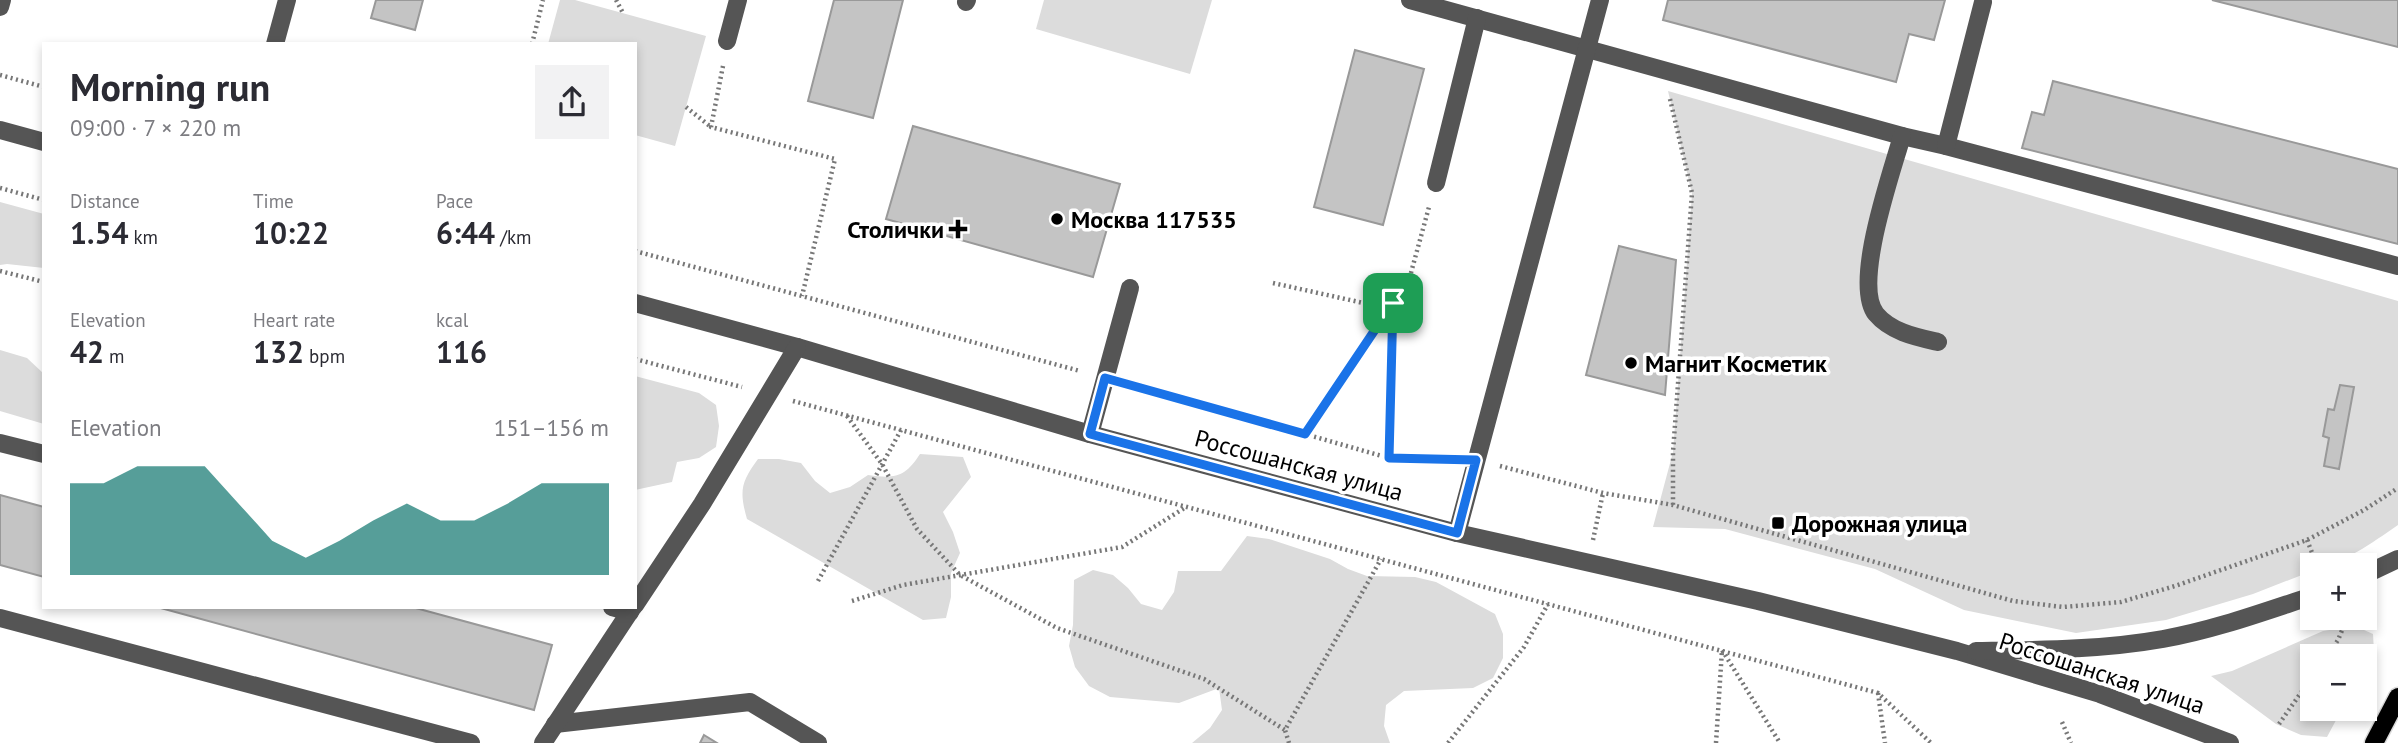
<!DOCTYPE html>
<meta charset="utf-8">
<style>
body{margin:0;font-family:"PT Sans",sans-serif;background:#f2f2f3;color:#2b2b33;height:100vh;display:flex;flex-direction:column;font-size:26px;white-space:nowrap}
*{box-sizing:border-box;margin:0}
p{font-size:23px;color:#7c7c81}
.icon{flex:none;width:38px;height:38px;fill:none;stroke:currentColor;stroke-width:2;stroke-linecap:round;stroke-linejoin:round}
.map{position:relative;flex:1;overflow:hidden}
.panel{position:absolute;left:42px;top:42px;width:595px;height:567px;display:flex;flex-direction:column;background:#fff;border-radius:0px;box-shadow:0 4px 10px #0003}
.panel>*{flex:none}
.buttons{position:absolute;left:2300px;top:553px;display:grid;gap:14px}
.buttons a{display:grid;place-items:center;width:77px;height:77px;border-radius:0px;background:#fff;box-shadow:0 4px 10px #0003;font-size:35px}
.pin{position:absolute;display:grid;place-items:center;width:60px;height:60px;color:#fff;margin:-30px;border-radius:14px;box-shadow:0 4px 10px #0006}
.round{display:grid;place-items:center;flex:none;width:74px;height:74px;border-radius:0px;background:#f2f2f3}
.headline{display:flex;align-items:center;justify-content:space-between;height:119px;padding:0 28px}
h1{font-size:38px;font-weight:600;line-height:52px}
.stats{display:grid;grid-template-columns:repeat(3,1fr);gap:10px;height:119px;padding:7px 28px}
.stats div{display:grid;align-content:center}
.stats b{font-size:30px;font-weight:600}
.stats small{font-size:19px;font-weight:400}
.stats p{font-size:19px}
.chart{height:196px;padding:14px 28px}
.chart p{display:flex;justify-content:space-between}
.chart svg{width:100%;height:126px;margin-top:7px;fill:#0f766e;opacity:.7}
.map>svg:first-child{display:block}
.green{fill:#dcdcdc}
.building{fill:#c4c4c4;stroke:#999;stroke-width:2}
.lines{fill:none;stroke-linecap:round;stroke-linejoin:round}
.major-casing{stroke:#dbdbdb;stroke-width:21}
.path{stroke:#777;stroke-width:4.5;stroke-dasharray:2 3.5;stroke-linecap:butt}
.minor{stroke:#555;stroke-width:18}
.major{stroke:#000;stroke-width:18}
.route-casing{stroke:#fff;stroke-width:14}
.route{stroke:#1a73e8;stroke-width:9}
.poi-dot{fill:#000;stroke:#fff;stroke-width:2.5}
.labels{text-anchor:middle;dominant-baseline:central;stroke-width:7;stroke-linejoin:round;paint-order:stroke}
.poi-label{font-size:24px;font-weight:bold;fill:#000;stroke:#fff;text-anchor:start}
.street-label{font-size:24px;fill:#000;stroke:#fff}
</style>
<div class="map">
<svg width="2398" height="743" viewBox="0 0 2398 743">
<rect width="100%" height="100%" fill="#fff"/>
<g class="green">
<polygon points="560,0 575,0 706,36 675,146 635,135 635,44 548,44"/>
<polygon points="1044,0 1212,0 1190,74 1036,29"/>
<path d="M1668,91l730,210v224c-27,18 -53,40 -86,40v6l-59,23 -87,26 -90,13 -112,-23 -89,-41 -150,-40 -72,-2 20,-75 19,-258z"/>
<polygon points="0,202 44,214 44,268 7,264 0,265"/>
<polygon points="0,350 27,358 44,374 44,424 0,411"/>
<polygon points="635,376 699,393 716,405 719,426 716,447 699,458 677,462 672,482 635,490"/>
<path d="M920,454l43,3 8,20 -28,35 10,20 7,21 -9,20v24l-5,21 -23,2 -176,-101c-8,-28 -6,-37 11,-60h21l22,4 14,18 15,12 20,-6 18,-12c28,4 37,2 52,-21z"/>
<polygon points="1247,536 1269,539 1330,559 1348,569 1367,576 1415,577 1436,582 1495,614 1503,634 1503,658 1493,678 1473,688 1404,691 1386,705 1384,726 1390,743 1192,743 1210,728 1222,710 1219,688 1179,703 1110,697 1089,686 1075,667 1069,646 1073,625 1074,580 1093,570 1113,575 1128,588 1141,604 1162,610 1174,592 1178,571 1221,571"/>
<polygon points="2355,626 2373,634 2374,651 2364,669 2364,656 2312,656 2312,709 2342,709 2327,737 2301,735 2276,724 2211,676 2232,671 2323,631"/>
</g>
<g class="building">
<polygon points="376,0 423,0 415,30 371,18"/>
<polygon points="834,0 903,0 873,118 808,101"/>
<polygon points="1668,0 1945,0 1934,40 1909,34 1896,82 1663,20"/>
<polygon points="2212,0 2398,0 2398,47"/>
<polygon points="1355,50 1424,69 1383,225 1314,207"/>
<polygon points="2053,81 2398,169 2398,244 2022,148 2032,112 2044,115"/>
<polygon points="913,126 1120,184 1093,277 886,219"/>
<polygon points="1619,246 1676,260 1665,395 1586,375"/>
<polygon points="2340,385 2354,387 2339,469 2324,466 2329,438 2323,436 2328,409 2334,410"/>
<polygon points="0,495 44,507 44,577 0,565"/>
<polygon points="157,607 412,607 552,645 534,710"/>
<polygon points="704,735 717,743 700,743"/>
</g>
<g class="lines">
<g class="major-casing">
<polyline id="major" points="2374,743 2398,697"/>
</g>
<g class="path">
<polyline points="616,0 623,13"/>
<polyline points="532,44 543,0"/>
<polyline points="723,66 711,127 835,159 802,296"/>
<polyline points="0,75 44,87"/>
<polyline points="1670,99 1692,193 1673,452 1673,505"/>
<polyline points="686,107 711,127"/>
<polyline points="0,188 44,200"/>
<polyline points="635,251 1080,371"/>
<polyline points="0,271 44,282"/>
<polyline points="1273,283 1377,306 1393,304 1406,291 1429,207"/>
<polyline points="635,359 742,387"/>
<polyline points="1129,384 1389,458 1450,460"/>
<polyline points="793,401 1878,693 1931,743"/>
<polyline points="847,416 882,464 917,529 960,575 1057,628 1204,679 1285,730"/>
<polyline points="1305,434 1393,304"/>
<polyline points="1389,458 1393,304"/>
<polyline points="1500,466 1603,493 1673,505 2013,601 2063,607 2121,602 2175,586 2307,540 2364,510 2398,488"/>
<polyline points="1593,540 1603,493"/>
<polyline points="2307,540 2317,565"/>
<polyline points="818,581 901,430"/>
<polyline points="852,601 903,585 1122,547 1186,507"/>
<polyline points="2327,656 2338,640 2343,628"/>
<polyline points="1878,693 1885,743"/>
<polyline points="2062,722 2071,743"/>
<polyline points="2279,724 2312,677"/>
<polyline points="1289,743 1285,730 1381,559"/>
<polyline points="1448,743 1524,647 1548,604"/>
<polyline points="1716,743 1722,650 1780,743"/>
</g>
<g class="minor">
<polyline points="1410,0 1902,136 1946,146 2398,266"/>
<polyline points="966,2 967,0"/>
<polyline points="0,7 2,0"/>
<polyline points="727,41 738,0"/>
<polyline points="275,44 287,0"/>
<polyline points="0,130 44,142"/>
<path d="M1902,136c-10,36 -50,148 -26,178 15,18 40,23 62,28"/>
<polyline points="1946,146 1983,2"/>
<polyline points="1436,183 1477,18"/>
<polyline points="635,303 797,347 1090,434 1457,533 1758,601 1957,651 2100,694 2230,743"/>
<polyline points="1090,434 1130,288"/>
<polyline points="0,443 44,454"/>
<polyline points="1457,533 1600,0"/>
<polyline points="2364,575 2398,559"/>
<polyline points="635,605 702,504 797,347"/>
<polyline points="612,607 630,612"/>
<polyline points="0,618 471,743"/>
<path d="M1976,651c62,-1 125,-1 187,-12 51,-9 100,-27 149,-43"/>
<polyline points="555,724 750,702 818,743"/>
<polyline points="543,743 633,607"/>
</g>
<use href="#major" class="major"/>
</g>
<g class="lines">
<g class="route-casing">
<polygon id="route" points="1393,303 1389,458 1476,460 1457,533 1090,434 1105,378 1305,434"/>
</g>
<use href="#route" class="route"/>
</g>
<g class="poi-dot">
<circle cx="1057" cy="219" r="7"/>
<path d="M954.5 218.5h7v7h7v7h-7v7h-7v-7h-7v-7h7z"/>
<circle cx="1631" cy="363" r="7"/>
<rect x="1771" y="516" width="14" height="14" rx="3.5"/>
</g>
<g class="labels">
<g class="poi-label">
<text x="1071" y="219">Москва 117535</text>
<text x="944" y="229" text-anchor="end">Столички</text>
<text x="1645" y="363">Магнит Косметик</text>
<text x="1792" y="523">Дорожная улица</text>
</g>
<g class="street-label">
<text transform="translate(1299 465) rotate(15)">Россошанская улица</text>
<text transform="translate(2102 673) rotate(18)">Россошанская улица</text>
</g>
</g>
</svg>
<div class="buttons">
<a>+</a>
<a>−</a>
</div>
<div class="pin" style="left:1393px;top:303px;background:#1e9e55"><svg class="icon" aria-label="arrive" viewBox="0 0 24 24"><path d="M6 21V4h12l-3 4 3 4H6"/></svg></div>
<section class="panel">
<div class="headline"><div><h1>Morning run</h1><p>09:00 · 7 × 220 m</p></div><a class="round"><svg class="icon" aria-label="share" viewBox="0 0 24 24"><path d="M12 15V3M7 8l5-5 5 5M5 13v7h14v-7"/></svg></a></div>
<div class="stats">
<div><p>Distance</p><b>1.54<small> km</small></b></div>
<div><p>Time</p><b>10:22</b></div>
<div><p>Pace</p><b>6:44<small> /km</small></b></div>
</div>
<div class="stats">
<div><p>Elevation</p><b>42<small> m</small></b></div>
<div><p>Heart rate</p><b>132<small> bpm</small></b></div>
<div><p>kcal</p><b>116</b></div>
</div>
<div class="chart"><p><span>Elevation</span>151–156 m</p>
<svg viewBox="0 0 160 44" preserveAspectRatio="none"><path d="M0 44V12L10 12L20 6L30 6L40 6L50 19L60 32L70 38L80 32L90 25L100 19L110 25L120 25L130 19L140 12L150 12L160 12V44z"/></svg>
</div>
</section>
</div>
